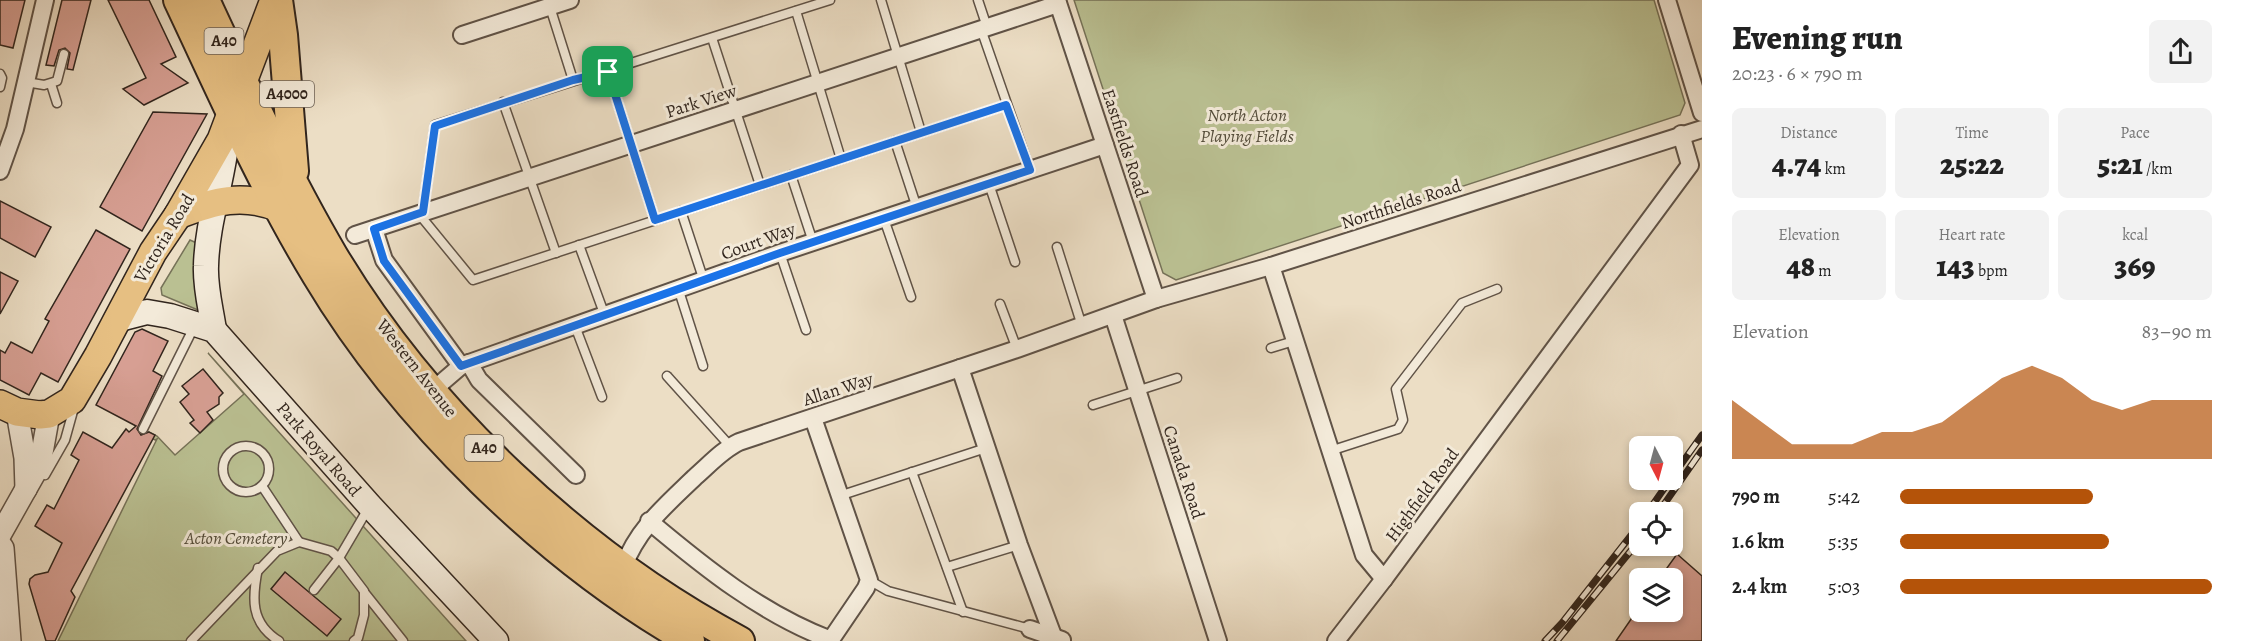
<!DOCTYPE html>
<meta charset="utf-8">
<style>
body{margin:0;font-family:Alegreya,serif;background:#f2f2f2;color:#222;height:100vh;display:flex;flex-direction:column;font-size:22px;white-space:nowrap}
*{box-sizing:border-box;margin:0}
p{font-size:20px;color:#767676}
.icon{flex:none;width:33px;height:33px;fill:none;stroke:currentColor;stroke-width:2;stroke-linecap:round;stroke-linejoin:round}
.map{position:relative;flex:1;overflow:hidden}
.sheet{display:flex;flex-direction:column;background:#fff;width:540px}
.sheet>*{flex:none}
.needle{width:39px;rotate:174deg}
.buttons{position:absolute;left:1629px;top:436px;display:grid;gap:12px}
.buttons a{display:grid;place-items:center;width:54px;height:54px;border-radius:9px;background:#fff;box-shadow:0 3px 9px #0003;font-size:30px}
.pin{position:absolute;display:grid;place-items:center;width:51px;height:51px;color:#fff;margin:-26px;border-radius:12px;box-shadow:0 3px 9px #0006}
.round{display:grid;place-items:center;flex:none;width:63px;height:63px;border-radius:9px;background:#f2f2f2}
.head{display:flex;align-items:center;justify-content:space-between;height:102px;padding:0 30px}
h1{font-size:33px;font-weight:800;line-height:45px}
.figures{display:grid;grid-template-columns:repeat(3,1fr);gap:9px;height:102px;padding:6px 30px}
.figures div{display:grid;align-content:center;border-radius:9px;background:#f2f2f2;text-align:center}
.figures b{font-size:30px;font-weight:800}
.figures small{font-size:16px;font-weight:400}
.figures p{font-size:16px}
.chart{height:168px;padding:12px 30px}
.chart p{display:flex;justify-content:space-between}
.chart svg{width:100%;height:108px;margin-top:6px;fill:#b45309;opacity:.7}
ul{padding:0 30px;list-style:none;font-size:20px}
li{display:grid;grid-template-columns:96px 72px 1fr;align-items:center;height:45px}
li i{height:15px;border-radius:8px;background:#b45309}
main{display:flex;flex:1;min-height:0}
.map>svg:first-child{display:block}
.green{fill:#bac092;stroke:#767258;stroke-width:1.5}
.building{fill:#d79f93;stroke:#31251d;stroke-width:1.5}
.lines{fill:none;stroke-linecap:round;stroke-linejoin:round}
.service-casing{stroke:#605347;stroke-width:11}
.minor-casing{stroke:#605347;stroke-width:20}
.tertiary-casing{stroke:#605347;stroke-width:24}
.secondary-casing{stroke:#31251d;stroke-width:27}
.primary-casing{stroke:#31251d;stroke-width:30}
.trunk-casing{stroke:#31251d;stroke-width:32}
.service{stroke:#f3ead9;stroke-width:8}
.minor{stroke:#f3ead9;stroke-width:16}
.tertiary{stroke:#f3ead9;stroke-width:21}
.secondary{stroke:#f3ead9;stroke-width:24}
.primary{stroke:#e6bf82;stroke-width:27}
.trunk{stroke:#e6bf82;stroke-width:28}
.rail-casing{stroke:#31251d;stroke-width:7}
.rail{stroke:#f3ead9;stroke-width:4.5;stroke-dasharray:14;stroke-linecap:butt}
.route-casing{stroke:#fff;stroke-width:12}
.route{stroke:#1a73e8;stroke-width:8}
.labels{text-anchor:middle;dominant-baseline:central;stroke-width:6;stroke-linejoin:round;paint-order:stroke}
.shield{fill:#f3ead9;stroke:#6b6055;stroke-width:1.5}
.shield-label{font-size:16px;font-weight:bold;fill:#31251d}
.street-label{font-size:18px;fill:#31251d;stroke:#f3ead9}
.park-label{font-size:18px;font-style:italic;fill:#534c3a;stroke:#f3ead9}
</style>
<main>
<div class="map">
<svg width="1702" height="641" viewBox="0 0 1702 641">
<rect width="100%" height="100%" fill="#ecdec5"/>
<filter id="stains"><feTurbulence type="fractalNoise" baseFrequency=".00333" numOctaves="4"/><feColorMatrix values="0 0 0 0 .2 0 0 0 0 .09 0 0 0 0 .02 0 0 0 .5 -.17"/></filter>
<radialGradient id="worn" r=".72"><stop offset=".6" stop-color="#630" stop-opacity="0"/><stop offset="1" stop-color="#630" stop-opacity=".3"/></radialGradient>
<g class="green">
<polygon points="1074,0 1654,0 1685,103 1680,115 1176,280 1163,273"/>
<polygon points="190,240 201,245 203,305 198,310 162,295 161,288"/>
<polygon points="208,353 466,641 58,641 157,439 155,440 137,430 139,427 157,436 175,455 244,394"/>
</g>
<g class="building">
<polygon points="0,0 25,0 13,48 0,45"/>
<polygon points="62,0 91,0 73,70 67,69 70,53 65,48 59,50 54,66 46,65"/>
<polygon points="108,0 149,0 176,57 161,64 188,83 144,105 123,89 146,78"/>
<polygon points="153,112 207,114 142,231 100,207"/>
<polygon points="0,201 51,227 35,257 0,238"/>
<polygon points="96,230 130,249 58,382 41,373 29,395 0,380 0,350 5,353 11,342 32,353 49,321 45,319"/>
<polygon points="0,272 18,281 0,314"/>
<polygon points="142,329 168,341 153,371 162,376 137,429 141,435 149,432 155,435 71,591 75,597 55,641 46,641 29,584 30,579 35,575 48,572 62,543 35,526 47,505 54,509 79,460 71,455 83,432 112,448 126,429 129,432 136,426 96,405 135,332"/>
<polygon points="203,369 223,393 219,397 219,404 207,412 213,420 200,433 190,423 194,420 180,402 189,394 182,386"/>
<polygon points="1677,554 1702,576 1702,641 1616,641 1636,612 1672,612 1672,579 1659,579"/>
<polygon points="285,572 341,619 327,636 271,589"/>
</g>
<g class="lines">
<g class="service-casing">
<g id="service">
<polyline points="881,0 921,132"/>
<polyline points="978,0 987,27"/>
<polyline points="550,7 573,80"/>
<polyline points="796,11 841,159"/>
<polyline points="981,29 1030,170"/>
<polyline points="712,38 760,185"/>
<polyline points="608,72 655,220"/>
<polyline points="0,74 2,78 0,87"/>
<polyline points="26,82 44,85 57,81 64,54"/>
<polyline points="51,84 57,103"/>
<polyline points="503,102 556,253"/>
<polyline points="895,141 917,208"/>
<polyline points="791,175 813,242"/>
<polyline points="989,184 1015,262"/>
<polyline points="681,211 704,281"/>
<polyline points="423,212 435,125 830,0"/>
<polyline points="419,214 473,280 1006,105"/>
<polyline points="884,219 911,297"/>
<polyline points="579,245 605,316"/>
<polyline points="1057,247 1082,326"/>
<polyline points="780,253 806,330"/>
<polyline points="679,291 703,366"/>
<polyline points="1000,304 1017,349"/>
<polyline points="575,326 602,397"/>
<polyline points="1271,348 1294,341"/>
<polyline points="667,376 730,446"/>
<polyline points="1093,405 1177,378"/>
<polyline points="143,429 194,327"/>
<circle cx="246" cy="469" r="23"/>
<polyline points="1330,451 1398,429 1403,420 1396,389 1462,303 1497,289"/>
<polyline points="912,472 963,612"/>
<polyline points="45,475 65,440 75,404"/>
<polyline points="262,486 299,542"/>
<polyline points="839,496 986,448"/>
<polyline points="947,567 1019,545"/>
<path d="M258,568c-6,30 -8,55 21,73"/>
<polyline points="869,580 888,591 1030,629"/>
<polyline points="314,590 339,558 369,507"/>
<polyline points="364,592 403,641"/>
<polyline points="191,641 277,551 299,542 331,551 339,558 364,591 364,615 358,638 354,641"/>
</g>
</g>
<g class="minor-casing">
<g id="minor">
<polyline points="1057,0 1156,299"/>
<polyline points="1667,0 1702,113"/>
<polyline points="462,35 570,0"/>
<polyline points="0,171 15,129 45,0"/>
<polyline points="374,229 384,260 461,366"/>
<polyline points="355,235 1058,4"/>
<polyline points="1271,266 1364,555 1384,579 1690,165 1681,134"/>
<polyline points="1113,315 1218,641"/>
<polyline points="469,363 479,380 576,475"/>
<polyline points="960,368 1019,545 1055,641"/>
<polyline points="433,390 461,366 469,363 780,253 1105,145"/>
<polyline points="813,418 869,580 866,588 830,641"/>
<path d="M649,521c56,47 113,93 182,119"/>
<path d="M623,568c14,-39 43,-63 72,-91 14,-12 27,-27 44,-35l278,-93 139,-50 115,-33 431,-137"/>
<polyline points="1030,629 1062,640"/>
<polyline points="1336,641 1384,579"/>
</g>
</g>
<g class="tertiary-casing">
<g id="tertiary">
<polyline points="17,412 25,458 26,489"/>
<polyline points="0,535 40,464 49,414"/>
<polyline points="0,544 3,548 10,641"/>
</g>
</g>
<g class="secondary-casing">
<g id="secondary">
<polyline points="116,320 147,312 170,316 214,330 370,506 496,641"/>
<path d="M214,330c-3,-21 -9,-42 -8,-64 1,-47 19,-91 22,-137"/>
</g>
</g>
<g class="primary-casing">
<g id="primary">
<path d="M178,215c36,-14 65,-22 101,-7"/>
<polyline points="0,404 17,412 40,415 49,414 72,400 98,356 153,252 178,215 221,140 274,0"/>
</g>
</g>
<g class="trunk-casing">
<g id="trunk">
<path d="M178,0c44,93 85,187 139,276 85,142 229,283 373,365"/>
<path d="M205,0c40,86 80,173 128,255 94,157 246,300 407,386"/>
<polyline points="278,0 283,35 294,171"/>
</g>
</g>
<use href="#service" class="service"/>
<use href="#minor" class="minor"/>
<use href="#tertiary" class="tertiary"/>
<use href="#secondary" class="secondary"/>
<use href="#primary" class="primary"/>
<use href="#trunk" class="trunk"/>
<g class="rail-casing">
<g id="rail">
<polyline points="1672,477 1702,435"/>
<polyline points="1647,513 1670,480"/>
<polyline points="1658,513 1702,450"/>
<polyline points="1545,641 1562,623 1640,524"/>
<polyline points="1557,641 1638,542"/>
</g>
</g>
<use href="#rail" class="rail"/>
</g>
<g class="lines">
<g class="route-casing">
<polygon id="route" points="608,72 655,220 1006,105 1030,170 780,253 461,366 384,261 374,229 423,212 435,126 573,80"/>
</g>
<use href="#route" class="route"/>
</g>
<g class="labels">
<g class="shield">
<rect x="204.5" y="28" width="39" height="26" rx="4.5"/>
<rect x="260" y="81" width="54" height="26" rx="4.5"/>
<rect x="464.5" y="435" width="39" height="26" rx="4.5"/>
</g>
<g class="shield-label">
<text x="224" y="41">A40</text>
<text x="287" y="94">A4000</text>
<text x="484" y="448">A40</text>
</g>
<g class="street-label">
<text transform="translate(701 101) rotate(-18)">Park View</text>
<text transform="translate(1125 143) rotate(72)">Eastfields Road</text>
<text transform="translate(1401 204) rotate(-18)">Northfields Road</text>
<text transform="translate(164 238) rotate(-59)">Victoria Road</text>
<text transform="translate(758 241) rotate(-20)">Court Way</text>
<text transform="translate(417 368) rotate(52)">Western Avenue</text>
<text transform="translate(838 389) rotate(-18)">Allan Way</text>
<text transform="translate(319 449) rotate(49)">Park Royal Road</text>
<text transform="translate(1184 472) rotate(72)">Canada Road</text>
<text transform="translate(1422 495) rotate(-54)">Highfield Road</text>
</g>
<g class="park-label">
<text x="1247" y="115">North Acton<tspan x="1247" dy="21">Playing Fields</tspan></text>
<text x="236" y="538">Acton Cemetery</text>
</g>
</g>
<rect width="100%" height="100%" filter="url(#stains)"/>
<rect width="100%" height="100%" fill="url(#worn)"/>
</svg>
<div class="buttons">
<a><svg class="needle" viewBox="-14 -14 28 28"><path d="M0-13l5 13h-10z" fill="#e53935"/><path d="M0 13l5-13h-10z" fill="#767676"/></svg></a>
<a><svg class="icon" aria-label="locate" viewBox="0 0 24 24"><circle cx="12" cy="12" r="6"/><path d="M12 2v4M12 18v4M2 12h4M18 12h4"/></svg></a>
<a><svg class="icon" aria-label="layers" viewBox="0 0 24 24"><path d="M12 4l9 5-9 5-9-5zM3 14l9 5 9-5"/></svg></a>
</div>
<div class="pin" style="left:608px;top:72px;background:#1e9e55"><svg class="icon" aria-label="arrive" viewBox="0 0 24 24"><path d="M6 21V4h12l-3 4 3 4H6"/></svg></div>
</div>
<section class="sheet">
<div class="head"><div><h1>Evening run</h1><p>20:23 · 6 × 790 m</p></div><a class="round"><svg class="icon" aria-label="share" viewBox="0 0 24 24"><path d="M12 15V3M7 8l5-5 5 5M5 13v7h14v-7"/></svg></a></div>
<div class="figures">
<div><p>Distance</p><b>4.74<small> km</small></b></div>
<div><p>Time</p><b>25:22</b></div>
<div><p>Pace</p><b>5:21<small> /km</small></b></div>
</div>
<div class="figures">
<div><p>Elevation</p><b>48<small> m</small></b></div>
<div><p>Heart rate</p><b>143<small> bpm</small></b></div>
<div><p>kcal</p><b>369</b></div>
</div>
<div class="chart"><p><span>Elevation</span>83–90 m</p>
<svg viewBox="0 0 160 44" preserveAspectRatio="none"><path d="M0 44V20L10 29L20 38L30 38L40 38L50 33L60 33L70 29L80 20L90 11L100 6L110 11L120 20L130 24L140 20L150 20L160 20V44z"/></svg>
</div>
<ul>
<li><b>790 m</b>5:42<i style="width:62%"></i></li>
<li><b>1.6 km</b>5:35<i style="width:67%"></i></li>
<li><b>2.4 km</b>5:03<i style="width:100%"></i></li>
</ul>
</section>
</main>
